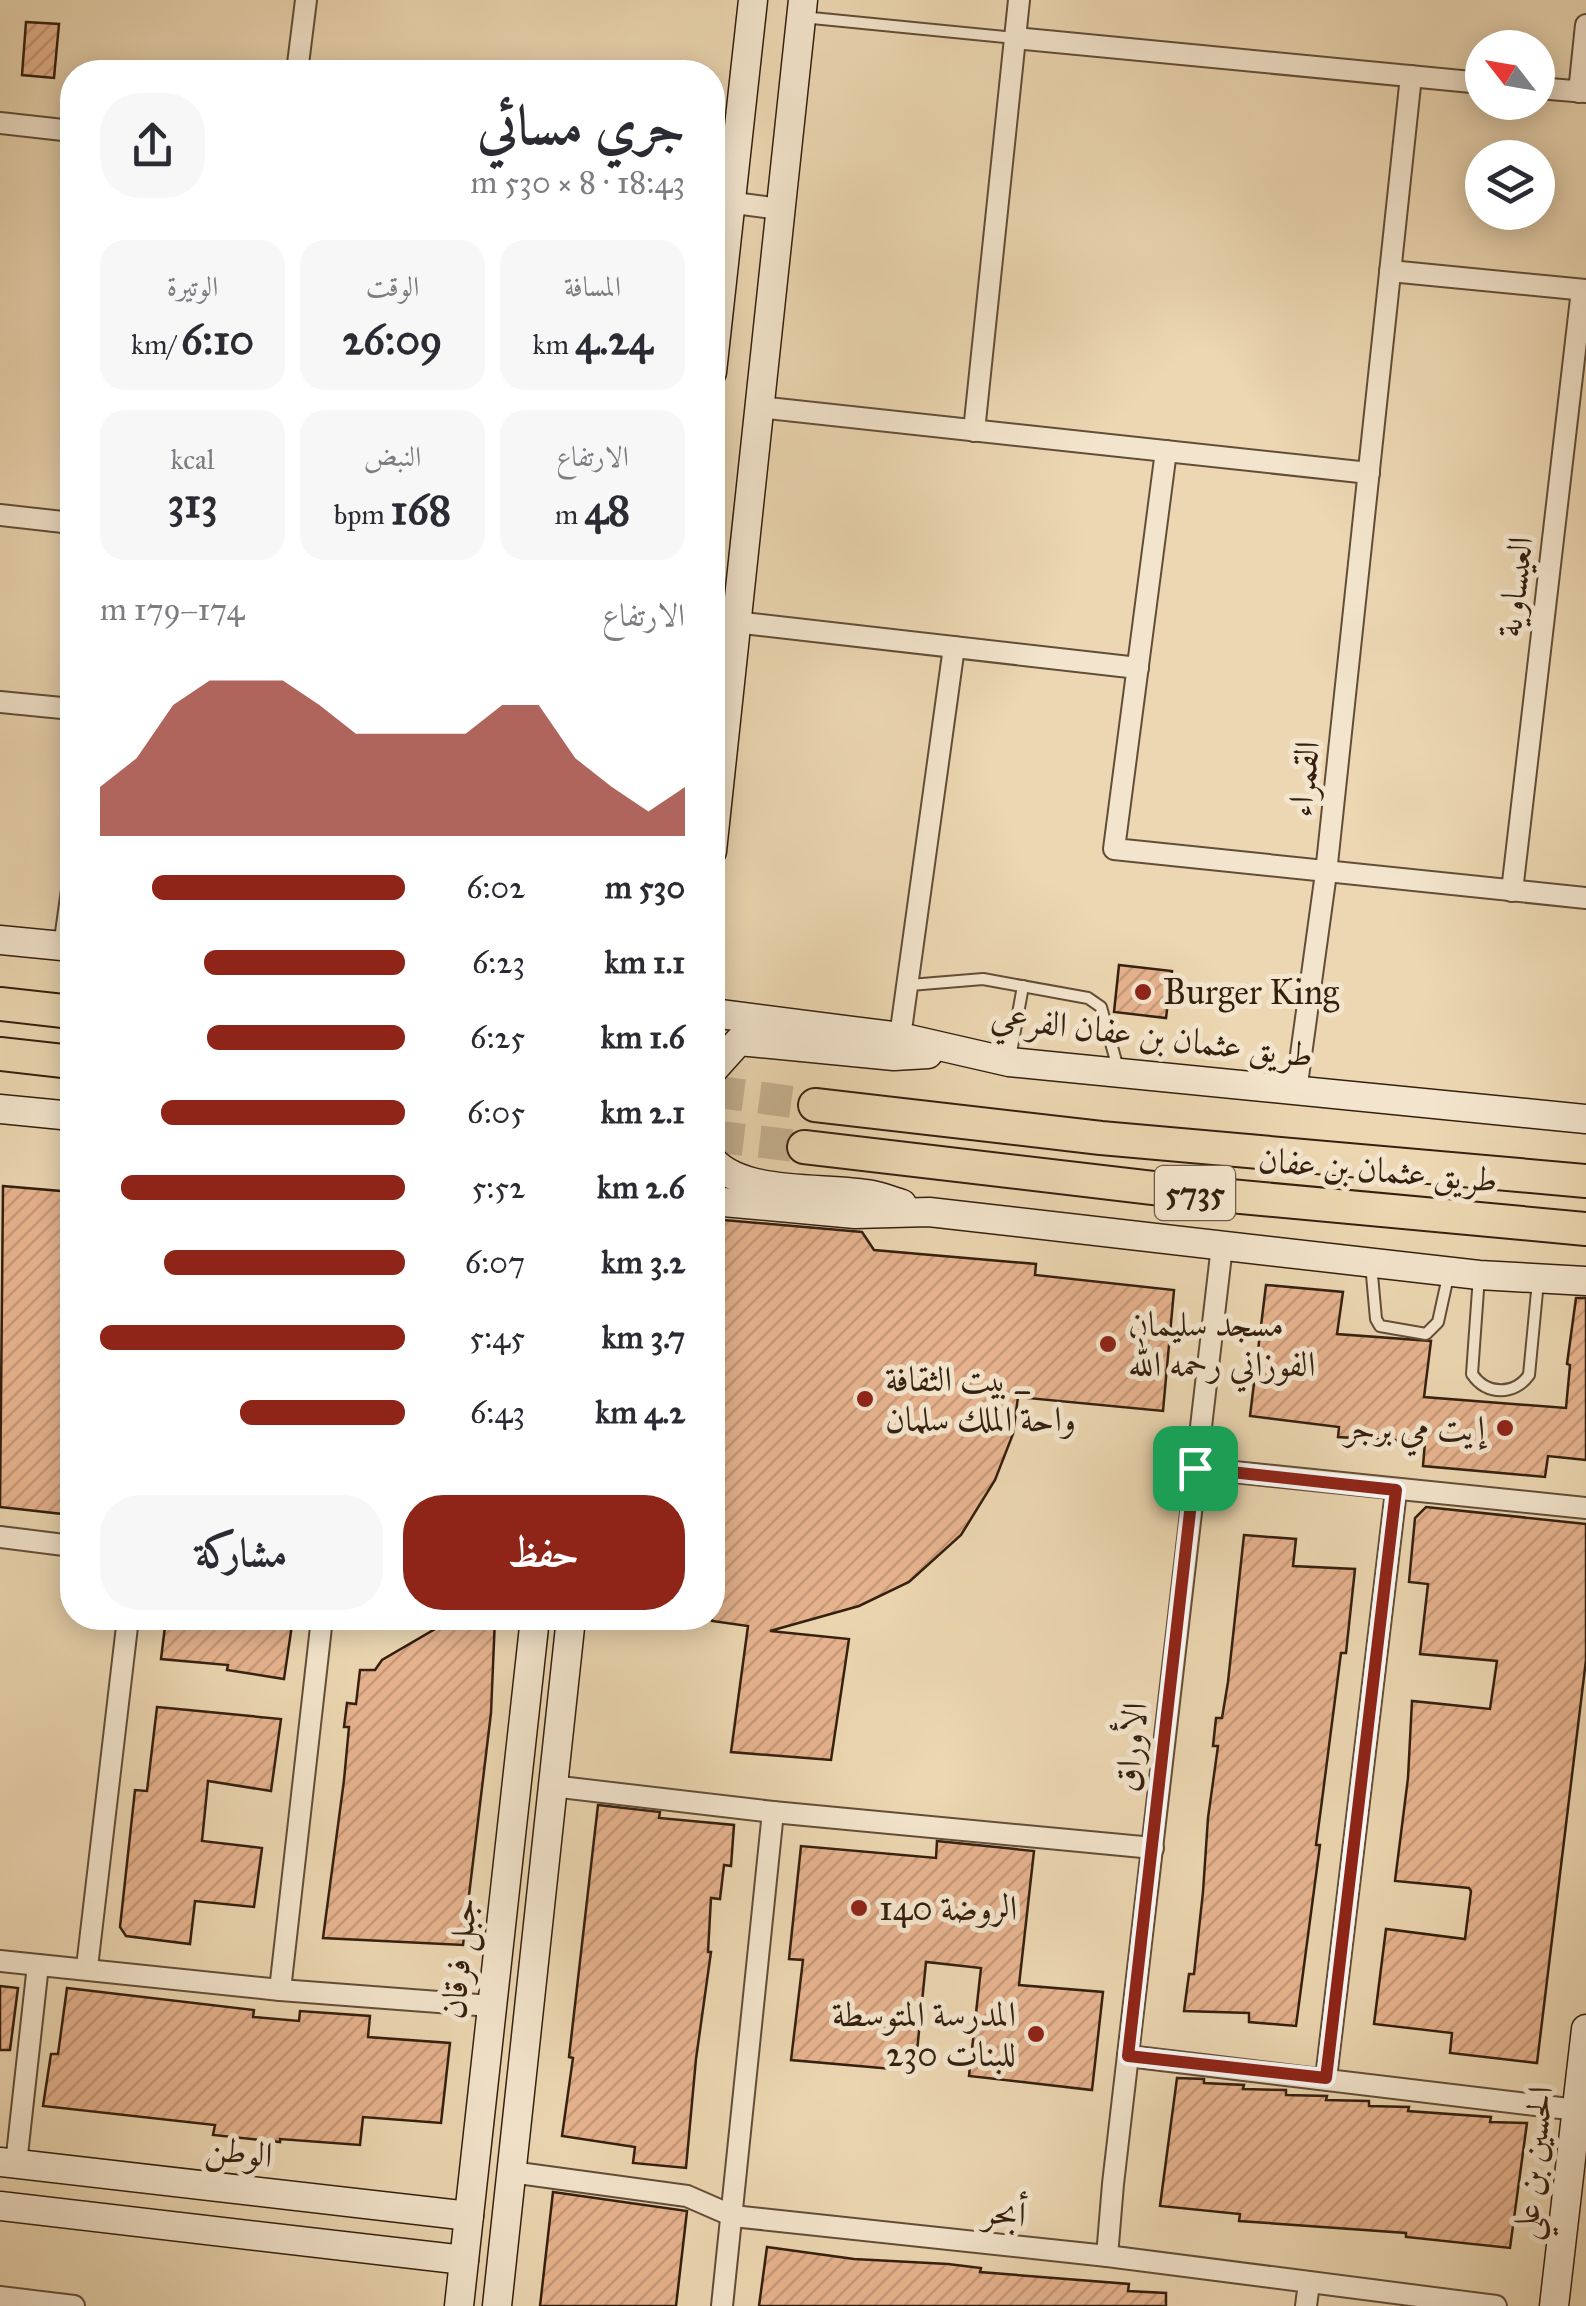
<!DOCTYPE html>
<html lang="ar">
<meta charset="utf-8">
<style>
body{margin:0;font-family:"IM FELL Great Primer",Amiri,serif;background:#f7f7f7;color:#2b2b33;direction:rtl;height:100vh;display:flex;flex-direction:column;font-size:38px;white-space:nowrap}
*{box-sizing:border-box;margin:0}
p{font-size:32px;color:#7c7c81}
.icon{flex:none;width:55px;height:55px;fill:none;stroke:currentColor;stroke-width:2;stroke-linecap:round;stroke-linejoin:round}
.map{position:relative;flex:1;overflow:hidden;direction:ltr}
.drawer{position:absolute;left:60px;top:60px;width:665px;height:1570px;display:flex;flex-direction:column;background:#fff;border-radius:40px;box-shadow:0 5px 25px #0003;direction:rtl}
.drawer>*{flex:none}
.needle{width:65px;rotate:301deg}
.controls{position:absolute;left:1465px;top:30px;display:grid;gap:20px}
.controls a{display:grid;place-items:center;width:90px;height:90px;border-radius:50%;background:#fff;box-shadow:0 5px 25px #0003;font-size:50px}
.pin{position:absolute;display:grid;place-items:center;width:85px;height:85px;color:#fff;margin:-42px;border-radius:20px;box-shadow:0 5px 15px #0006}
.round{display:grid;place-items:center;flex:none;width:105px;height:105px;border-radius:40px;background:#f7f7f7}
.head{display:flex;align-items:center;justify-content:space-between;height:170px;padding:0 40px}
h1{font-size:55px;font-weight:800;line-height:75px}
.figures{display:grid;grid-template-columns:repeat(3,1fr);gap:15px;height:170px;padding:10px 40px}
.figures div{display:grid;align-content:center;border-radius:25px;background:#f7f7f7;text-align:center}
.figures b{font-size:42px;font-weight:800}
.figures small{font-size:28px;font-weight:400}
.figures p{font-size:28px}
.chart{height:280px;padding:20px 40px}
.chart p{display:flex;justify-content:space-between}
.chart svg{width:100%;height:180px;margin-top:10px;fill:#8f2418;opacity:.7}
.primary-button{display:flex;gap:20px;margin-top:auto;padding:20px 40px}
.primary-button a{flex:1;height:115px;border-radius:40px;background:#8f2418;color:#fff;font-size:40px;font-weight:800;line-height:115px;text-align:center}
.primary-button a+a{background:#f7f7f7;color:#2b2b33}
ul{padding:0 40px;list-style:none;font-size:32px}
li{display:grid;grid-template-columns:160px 120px 1fr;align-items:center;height:75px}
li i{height:25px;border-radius:12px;background:#8f2418}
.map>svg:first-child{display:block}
.building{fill:url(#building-hatch);stroke:#341f0f;stroke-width:2.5}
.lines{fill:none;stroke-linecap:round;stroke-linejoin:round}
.primary-tunnel{stroke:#c7b291;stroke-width:32;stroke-dasharray:32 16;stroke-linecap:butt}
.lane-casing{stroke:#624d38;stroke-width:14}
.street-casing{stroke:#624d38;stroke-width:24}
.secondary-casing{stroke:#341f0f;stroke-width:31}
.primary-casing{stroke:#341f0f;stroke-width:36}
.lane{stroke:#f3e5cd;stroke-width:10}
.street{stroke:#f3e5cd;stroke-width:20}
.secondary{stroke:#f3e5cd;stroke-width:28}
.primary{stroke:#ecd7b2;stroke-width:32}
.route-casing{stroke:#fff;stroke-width:20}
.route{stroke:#8f2418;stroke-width:12}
.poi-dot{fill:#8f2418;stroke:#f3e5cd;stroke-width:4}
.labels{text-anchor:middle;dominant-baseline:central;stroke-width:10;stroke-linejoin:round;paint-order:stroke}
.shield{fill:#f3e5cd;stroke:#6d5a48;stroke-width:2.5}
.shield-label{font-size:32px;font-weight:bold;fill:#341f0f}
.street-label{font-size:35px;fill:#341f0f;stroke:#f3e5cd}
.poi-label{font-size:35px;fill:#341f0f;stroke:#f3e5cd;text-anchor:start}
</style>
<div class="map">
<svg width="1586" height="2306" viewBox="0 0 1586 2306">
<defs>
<pattern id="building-hatch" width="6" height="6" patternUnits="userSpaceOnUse" patternTransform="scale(2.5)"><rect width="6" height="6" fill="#e7b48f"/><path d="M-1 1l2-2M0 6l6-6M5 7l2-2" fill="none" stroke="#c79a7a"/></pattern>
</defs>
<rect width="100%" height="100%" fill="#ecd7b2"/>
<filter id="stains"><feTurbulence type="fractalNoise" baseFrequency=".002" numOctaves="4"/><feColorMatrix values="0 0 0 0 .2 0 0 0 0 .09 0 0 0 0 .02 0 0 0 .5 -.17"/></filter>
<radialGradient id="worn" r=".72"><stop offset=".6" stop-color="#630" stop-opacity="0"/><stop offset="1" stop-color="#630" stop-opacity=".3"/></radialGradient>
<g class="building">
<polygon points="26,22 59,24 54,78 22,75"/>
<polygon points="1119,965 1172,971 1166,1018 1114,1012"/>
<polygon points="3,1186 72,1192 72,1515 0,1507"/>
<polygon points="712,1219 862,1232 874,1250 1036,1264 1035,1275 1174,1290 1163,1411 1018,1397 1013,1434 995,1480 961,1535 909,1582 859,1606 770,1631 849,1639 831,1760 731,1752 748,1626 712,1621"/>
<polygon points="1266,1285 1343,1292 1337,1334 1431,1341 1424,1397 1566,1408 1570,1365 1567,1364 1576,1298 1586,1298 1586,1460 1548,1456 1545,1477 1423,1466 1425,1442 1338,1437 1339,1427 1250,1416"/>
<polygon points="1426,1507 1586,1524 1586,1660 1537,2063 1450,2053 1452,2033 1374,2024 1386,1929 1465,1939 1471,1891 1469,1888 1395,1881 1408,1778 1412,1701 1490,1709 1497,1661 1420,1654 1428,1584 1409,1582 1415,1518"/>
<polygon points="1244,1535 1296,1539 1293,1566 1355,1569 1346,1653 1341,1653 1321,1808 1316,1845 1320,1845 1296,2026 1249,2022 1249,2013 1184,2011 1189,1974 1194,1974 1203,1892 1208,1818 1218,1746 1213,1746 1216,1718 1222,1718 1228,1682"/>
<polygon points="166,1618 293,1618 284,1679 227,1670 228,1665 161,1659"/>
<polygon points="454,1618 495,1618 491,1713 463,1945 323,1938 344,1780 349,1727 344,1727 347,1703 356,1704 360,1670 375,1670 382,1660"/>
<polygon points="157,1707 281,1719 271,1791 208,1781 202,1841 262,1848 254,1907 195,1901 190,1944 126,1936 120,1927 135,1790 147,1791"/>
<polygon points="598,1805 660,1812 659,1818 734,1825 731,1866 724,1865 720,1899 711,1898 708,1952 711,1952 696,2059 686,2168 633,2163 635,2147 562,2136 573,2058 569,2057"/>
<polygon points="937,1841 1034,1851 1019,1985 1103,1992 1092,2090 969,2076 981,1968 926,1962 915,2071 791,2060 803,1960 789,1959 801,1846 936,1858"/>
<polygon points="0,1986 18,1988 10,2050 0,2050"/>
<polygon points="67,1988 254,2010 253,2017 299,2021 300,2011 370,2016 368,2037 450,2043 441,2123 363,2117 360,2145 280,2139 280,2142 213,2135 215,2125 43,2106 51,2054 58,2054"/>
<polygon points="1177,2078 1204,2079 1204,2083 1244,2085 1243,2089 1286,2090 1286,2095 1327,2096 1326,2100 1369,2101 1369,2106 1409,2107 1408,2111 1491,2117 1490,2122 1527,2123 1510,2248 1406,2237 1406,2233 1239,2221 1240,2214 1160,2206"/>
<polygon points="553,2192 687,2211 676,2306 540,2306"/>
<polygon points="767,2247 854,2259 948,2264 981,2268 980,2272 1129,2284 1128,2291 1166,2293 1166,2306 759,2306"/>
</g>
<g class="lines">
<g class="primary-tunnel">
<polyline points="712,1091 815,1105"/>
<polyline points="712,1136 804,1147"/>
</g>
<g class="lane-casing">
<g id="lane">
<polyline points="802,17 1015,38"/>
<polyline points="910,985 983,979 1088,998 1101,1007 1119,1072"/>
<polyline points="1010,1058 1023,986"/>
<polyline points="1371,1264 1376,1319 1380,1326 1426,1334 1438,1322 1449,1272"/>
<path d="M1479,1276l-7,98c15,22 43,21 57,1l9,-94"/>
</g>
</g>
<g class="street-casing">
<g id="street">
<polyline points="1015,38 1482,83"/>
<polyline points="297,72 306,0"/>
<polyline points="1538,88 1586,92"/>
<polyline points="1579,92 1586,25"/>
<polyline points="0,123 72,131"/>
<polyline points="712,200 780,209"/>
<polyline points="1390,271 1586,290"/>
<polyline points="758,407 1369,473"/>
<polyline points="974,431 1019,0"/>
<polyline points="1166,451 1114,849 1586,898"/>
<polyline points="0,515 72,523"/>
<polyline points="735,622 1138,668"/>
<polyline points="0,702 72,709"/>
<polyline points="1512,891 1582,290"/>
<polyline points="64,947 72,890"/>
<polyline points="900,1037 954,647"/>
<polyline points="1296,1091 1326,873 1411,76"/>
<polyline points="1195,1468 1586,1508"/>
<polyline points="0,1537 72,1546"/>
<polyline points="552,1786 773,1812 1153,1848"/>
<polyline points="0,1961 280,1990 491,2006"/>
<polyline points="87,1967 128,1618"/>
<polyline points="280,1990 322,1618"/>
<polyline points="1128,2056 1577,2110"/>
<polyline points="1326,2078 1396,1491"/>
<polyline points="16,2164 38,1965"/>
<polyline points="511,2172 687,2196 733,2216 1107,2256 1496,2306"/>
<polyline points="1107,2256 1113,2184 1222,1246"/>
<polyline points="0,2297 74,2306"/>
<polyline points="722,2306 773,1812"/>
<polyline points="1306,2306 1309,2283"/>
</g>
</g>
<g class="secondary-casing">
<g id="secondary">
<polyline points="712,372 753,0"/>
<polyline points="712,851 803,0"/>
<polyline points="0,940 72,947"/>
<polyline points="712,1013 900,1037 1009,1062 1586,1119"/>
<polyline points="712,1071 739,1041 894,1056 928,1054"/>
<polyline points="0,1109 72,1116"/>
<path d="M712,1160c33,37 115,26 160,35 10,2 20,6 30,9"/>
<polyline points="712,1201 855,1214 929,1212 1479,1275 1586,1281"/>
<polyline points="0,2162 469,2216"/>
<polyline points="0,2206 464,2260"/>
<polyline points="459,2306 535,1618"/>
<polyline points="497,2306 571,1618"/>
<polyline points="1554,2306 1586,2029"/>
</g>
</g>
<g class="primary-casing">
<g id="primary">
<polyline points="0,1004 72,1012"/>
<polyline points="0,1054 72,1062"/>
<polyline points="815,1105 1101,1138 1586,1181"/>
<polyline points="804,1147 1187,1192 1586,1229"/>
</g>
</g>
<use href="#lane" class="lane"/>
<use href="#street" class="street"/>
<use href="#secondary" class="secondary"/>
<use href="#primary" class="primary"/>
</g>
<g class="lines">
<g class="route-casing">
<polygon id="route" points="1195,1468 1396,1490 1326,2078 1128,2056"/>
</g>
<use href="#route" class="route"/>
</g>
<g class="poi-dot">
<circle cx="1143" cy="992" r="10"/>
<circle cx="1108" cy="1344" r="10"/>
<circle cx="865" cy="1399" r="10"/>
<circle cx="1505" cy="1428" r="10"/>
<circle cx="859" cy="1908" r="10"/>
<circle cx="1036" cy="2034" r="10"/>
</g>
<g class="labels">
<rect class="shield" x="1155" y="1166" width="80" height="54" rx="8"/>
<g class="shield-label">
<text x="1195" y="1193">5735</text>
</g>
<g class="street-label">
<text transform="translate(1515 587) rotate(-83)">العيساوية</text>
<text transform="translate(1304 779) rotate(-84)">القمراء</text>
<text transform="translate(1152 1036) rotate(7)">طريق عثمان بن عفان الفرعي</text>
<text transform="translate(1378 1170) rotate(5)">طريق عثمان بن عفان</text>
<text transform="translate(1131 1747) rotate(-84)">الأوراق</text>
<text transform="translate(459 1958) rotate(-84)">جبل فرقان</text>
<text transform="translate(239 2152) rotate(7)">الوطن</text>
<text transform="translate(1533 2163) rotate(-84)">الحسين بن علي</text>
<text transform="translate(1005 2213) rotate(6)">أبحر</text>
</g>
<g class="poi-label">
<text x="1163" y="992">Burger King</text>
<text x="1128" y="1324">مسجد سليمان<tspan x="1128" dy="40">الفوزاني رحمه الله</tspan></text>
<text x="885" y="1379">بيت الثقافة _<tspan x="885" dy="40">واحة الملك سلمان</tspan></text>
<text x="1485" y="1428" text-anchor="end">إيت مي برجر</text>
<text x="879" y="1908">الروضة 140</text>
<text x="1016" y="2014" text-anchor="end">المدرسة المتوسطة<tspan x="1016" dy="40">230 للبنات</tspan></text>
</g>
</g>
<rect width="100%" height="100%" filter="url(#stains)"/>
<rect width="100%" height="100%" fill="url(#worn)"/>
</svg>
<div class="controls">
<a><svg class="needle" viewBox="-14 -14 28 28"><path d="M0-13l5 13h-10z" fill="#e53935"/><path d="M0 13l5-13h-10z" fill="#7c7c81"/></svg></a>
<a><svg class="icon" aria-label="layers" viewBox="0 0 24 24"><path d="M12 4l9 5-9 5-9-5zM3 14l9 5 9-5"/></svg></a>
</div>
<div class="pin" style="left:1195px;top:1468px;background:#1e9e55"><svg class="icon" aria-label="arrive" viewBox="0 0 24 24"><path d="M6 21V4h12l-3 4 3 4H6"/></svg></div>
<section class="drawer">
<div class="head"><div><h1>جري مسائي</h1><p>18:43 · 8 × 530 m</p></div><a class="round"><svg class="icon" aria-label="share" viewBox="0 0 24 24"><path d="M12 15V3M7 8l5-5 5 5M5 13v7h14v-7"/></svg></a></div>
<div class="figures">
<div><p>المسافة</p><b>4.24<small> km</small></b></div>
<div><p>الوقت</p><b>26:09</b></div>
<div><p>الوتيرة</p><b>6:10<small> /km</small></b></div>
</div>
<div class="figures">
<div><p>الارتفاع</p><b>48<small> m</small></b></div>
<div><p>النبض</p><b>168<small> bpm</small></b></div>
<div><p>kcal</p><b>313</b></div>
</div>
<div class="chart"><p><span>الارتفاع</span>174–179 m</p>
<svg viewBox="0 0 160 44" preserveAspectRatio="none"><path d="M0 44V32L10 25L20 12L30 6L40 6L50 6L60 12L70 19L80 19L90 19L100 19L110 12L120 12L130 25L140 32L150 38L160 32V44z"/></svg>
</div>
<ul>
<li><b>530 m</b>6:02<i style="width:83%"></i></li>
<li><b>1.1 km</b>6:23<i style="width:66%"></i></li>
<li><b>1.6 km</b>6:25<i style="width:65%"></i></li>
<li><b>2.1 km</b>6:05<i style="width:80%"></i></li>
<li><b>2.6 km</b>5:52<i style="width:93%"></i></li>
<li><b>3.2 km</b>6:07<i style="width:79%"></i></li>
<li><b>3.7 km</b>5:45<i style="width:100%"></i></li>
<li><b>4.2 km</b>6:43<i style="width:54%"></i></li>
</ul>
<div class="primary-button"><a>حفظ</a><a>مشاركة</a></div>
</section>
</div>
